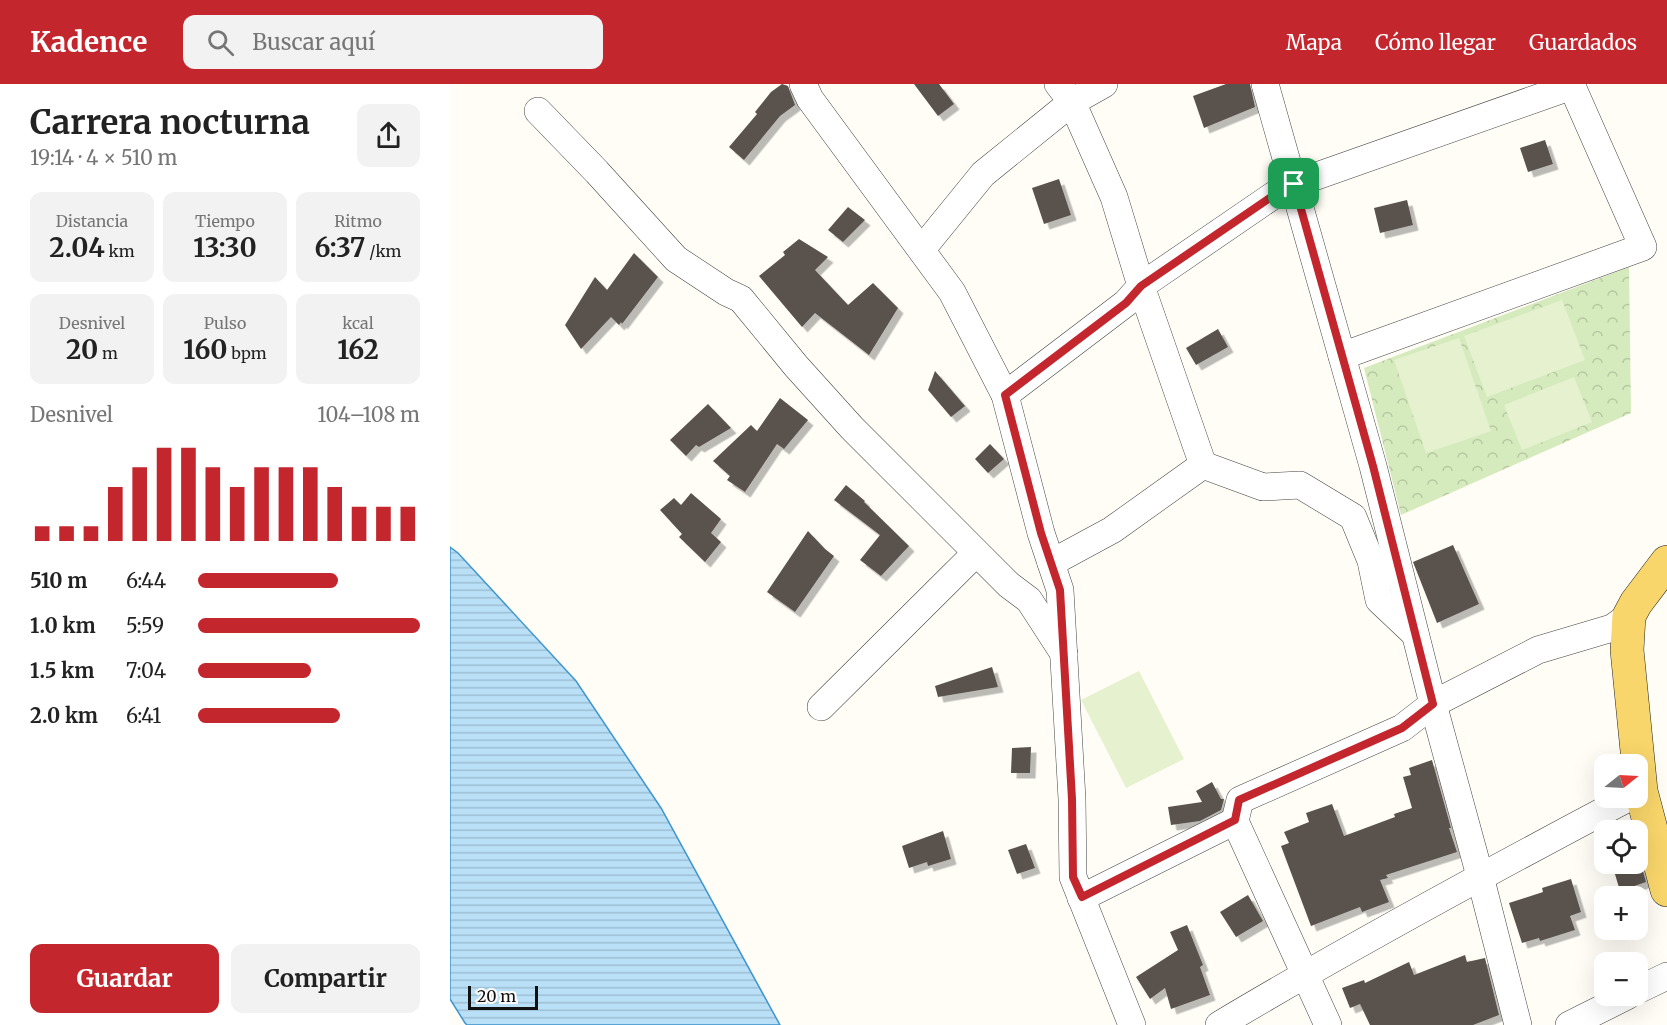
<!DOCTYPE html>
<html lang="es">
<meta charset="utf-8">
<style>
body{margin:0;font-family:Merriweather,serif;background:#f2f2f2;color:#222;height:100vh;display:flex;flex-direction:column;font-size:22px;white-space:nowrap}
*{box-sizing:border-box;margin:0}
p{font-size:20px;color:#767676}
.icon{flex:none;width:33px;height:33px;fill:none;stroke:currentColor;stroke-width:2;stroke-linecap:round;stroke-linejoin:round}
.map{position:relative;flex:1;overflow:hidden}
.panel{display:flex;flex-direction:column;background:#fff;width:450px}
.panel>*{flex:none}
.needle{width:39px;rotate:72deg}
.fabs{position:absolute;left:1144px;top:670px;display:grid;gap:12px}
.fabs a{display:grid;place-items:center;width:54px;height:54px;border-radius:12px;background:#fff;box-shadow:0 6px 24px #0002;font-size:30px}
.scale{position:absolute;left:18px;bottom:15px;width:70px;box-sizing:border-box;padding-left:6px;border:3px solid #111;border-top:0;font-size:16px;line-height:21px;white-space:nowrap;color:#111;-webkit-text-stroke:4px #fff;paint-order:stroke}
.pin{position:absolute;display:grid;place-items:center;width:51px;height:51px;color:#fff;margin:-26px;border-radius:12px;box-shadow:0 3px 9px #0006}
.round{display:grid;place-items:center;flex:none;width:63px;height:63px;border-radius:12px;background:#f2f2f2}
.headline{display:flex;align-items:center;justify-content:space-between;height:102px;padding:0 30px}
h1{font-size:33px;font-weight:700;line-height:45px}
.figures{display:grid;grid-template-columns:repeat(3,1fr);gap:9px;height:102px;padding:6px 30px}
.figures div{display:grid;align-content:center;border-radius:12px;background:#f2f2f2;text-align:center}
.figures b{font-size:26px;font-weight:700}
.figures small{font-size:16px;font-weight:400}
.figures p{font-size:16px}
.chart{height:168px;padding:12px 30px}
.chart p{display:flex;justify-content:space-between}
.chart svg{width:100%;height:108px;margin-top:6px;stroke:#c4262e;stroke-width:6}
.action{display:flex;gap:12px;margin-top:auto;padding:12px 30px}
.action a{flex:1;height:69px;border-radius:12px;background:#c4262e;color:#fff;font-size:24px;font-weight:700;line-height:69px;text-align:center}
.action a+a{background:#f2f2f2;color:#222}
ul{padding:0 30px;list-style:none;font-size:20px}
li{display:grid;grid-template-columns:96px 72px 1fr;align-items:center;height:45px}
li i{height:15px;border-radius:8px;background:#c4262e}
header{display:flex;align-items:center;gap:36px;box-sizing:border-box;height:84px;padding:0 30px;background:#c4262e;color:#fff}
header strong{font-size:28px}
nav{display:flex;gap:33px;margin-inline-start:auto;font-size:21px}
.search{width:420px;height:54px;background:#f2f2f2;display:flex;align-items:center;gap:15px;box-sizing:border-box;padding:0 21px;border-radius:12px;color:#767676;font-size:22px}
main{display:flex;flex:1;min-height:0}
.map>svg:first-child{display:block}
.park{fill:url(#park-crowns)}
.pitch{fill:#e6f2cf}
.water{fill:url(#water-rules);stroke:#3f96cf;stroke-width:1.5}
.building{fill:#5a524d;filter:url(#shadow)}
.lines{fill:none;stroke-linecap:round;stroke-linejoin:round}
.minor-casing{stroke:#444;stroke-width:28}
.major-casing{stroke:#222;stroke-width:34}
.minor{stroke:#fff;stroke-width:27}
.major{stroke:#f9d66b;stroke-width:33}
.route-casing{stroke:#fff;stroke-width:12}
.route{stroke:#c4262e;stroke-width:8}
</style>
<header>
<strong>Kadence</strong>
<div class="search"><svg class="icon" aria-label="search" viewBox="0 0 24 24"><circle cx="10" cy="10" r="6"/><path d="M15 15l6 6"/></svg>Buscar aquí</div>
<nav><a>Mapa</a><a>Cómo llegar</a><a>Guardados</a></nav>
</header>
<main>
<section class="panel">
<div class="headline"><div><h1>Carrera nocturna</h1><p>19:14 · 4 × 510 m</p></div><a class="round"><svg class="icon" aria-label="share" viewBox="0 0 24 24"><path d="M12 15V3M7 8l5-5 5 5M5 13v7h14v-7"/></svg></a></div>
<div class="figures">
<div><p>Distancia</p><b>2.04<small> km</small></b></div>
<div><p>Tiempo</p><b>13:30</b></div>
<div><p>Ritmo</p><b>6:37<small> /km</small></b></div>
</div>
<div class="figures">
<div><p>Desnivel</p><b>20<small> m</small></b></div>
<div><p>Pulso</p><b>160<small> bpm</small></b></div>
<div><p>kcal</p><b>162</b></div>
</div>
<div class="chart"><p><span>Desnivel</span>104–108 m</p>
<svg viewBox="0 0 160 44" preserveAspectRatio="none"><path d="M5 44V38M15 44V38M25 44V38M35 44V22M45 44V14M55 44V6M65 44V6M75 44V14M85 44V22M95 44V14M105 44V14M115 44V14M125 44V22M135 44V30M145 44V30M155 44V30"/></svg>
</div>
<ul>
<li><b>510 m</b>6:44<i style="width:63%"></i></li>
<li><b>1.0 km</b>5:59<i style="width:100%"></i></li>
<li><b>1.5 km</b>7:04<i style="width:51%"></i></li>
<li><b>2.0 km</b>6:41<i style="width:64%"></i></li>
</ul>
<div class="action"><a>Guardar</a><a>Compartir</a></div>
</section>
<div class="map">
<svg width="1217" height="941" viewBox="0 0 1217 941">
<defs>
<pattern id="park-crowns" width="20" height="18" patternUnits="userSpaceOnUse" patternTransform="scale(1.5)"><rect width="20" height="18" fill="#d5ebbd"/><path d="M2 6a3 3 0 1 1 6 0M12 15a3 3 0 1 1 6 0" fill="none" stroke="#b6c8a1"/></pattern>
<pattern id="water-rules" width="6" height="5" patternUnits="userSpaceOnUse" patternTransform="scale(1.5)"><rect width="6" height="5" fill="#b9e0f7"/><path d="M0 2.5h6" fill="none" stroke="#9ebfd3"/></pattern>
<filter id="shadow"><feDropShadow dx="5.5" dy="5.5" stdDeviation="0" flood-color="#0004"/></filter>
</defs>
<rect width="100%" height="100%" fill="#fffdf5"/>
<polygon class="park" points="1179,183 1181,329 951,431 914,284"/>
<g class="pitch">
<polygon points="1112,216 1135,276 1037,313 1014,252"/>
<polygon points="1009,254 1041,347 976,369 944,276"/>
<polygon points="1124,293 1142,338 1072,366 1054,321"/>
<polygon points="689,587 734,675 676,704 631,616"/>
</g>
<polygon class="water" points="0,463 8,469 126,597 211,724 330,941 17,941 15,939 0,915"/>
<g class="building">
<polygon points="332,0 338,2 345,21 330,32 294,76 279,63 307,30 305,28 321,8"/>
<polygon points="464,0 489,0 504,20 488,32"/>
<polygon points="776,0 800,0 805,23 754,44 743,12"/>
<polygon points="1095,56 1103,80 1078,88 1070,64"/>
<polygon points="609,95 621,131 594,140 582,104"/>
<polygon points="957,116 963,141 930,149 924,124"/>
<polygon points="398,123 415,136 393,158 378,146"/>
<polygon points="349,155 378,173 365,186 398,221 423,199 448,224 419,271 365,229 352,243 309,192 335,171 333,168"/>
<polygon points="184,169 208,193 172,240 171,238 169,241 161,233 131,265 115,241 145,193 157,206"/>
<polygon points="768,245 778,263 746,281 736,264"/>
<polygon points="485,287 515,322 501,333 478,306"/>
<polygon points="330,314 358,336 334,365 327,360 295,408 277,396 280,392 263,377 301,341 307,347"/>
<polygon points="258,320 281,344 249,363 246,361 236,372 220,356"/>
<polygon points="540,360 554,375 538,389 525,375"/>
<polygon points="396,401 415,417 414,418 459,462 431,492 410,476 430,451 384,416"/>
<polygon points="241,409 271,435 261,449 271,458 255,478 229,453 232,450 210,426 224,414 231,421"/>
<polygon points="358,447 375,465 384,472 345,528 317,508"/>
<polygon points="1003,461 1029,520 987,539 963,478"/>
<polygon points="542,583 548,603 488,613 485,602"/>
<polygon points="581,663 580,689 561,689 562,664"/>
<polygon points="982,676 1001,744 999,744 1007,768 936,791 938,794 930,796 939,818 912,828 910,823 861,842 831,762 839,759 834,748 859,738 856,729 882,720 894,752 945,733 944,730 962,724 953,693 961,691 959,684"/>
<polygon points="762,698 771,715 774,715 771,726 750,737 721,741 718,723 752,718 746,707"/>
<polygon points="493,747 501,775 478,782 477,778 459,784 452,762"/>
<polygon points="576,760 585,784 567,790 558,766"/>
<polygon points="1162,780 1191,780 1196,798 1170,807"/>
<polygon points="1121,795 1131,828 1120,832 1125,846 1090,857 1089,854 1072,859 1059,819 1093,808 1092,804"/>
<polygon points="798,811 813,837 786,853 770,828"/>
<polygon points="737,841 753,881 750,883 760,911 721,925 715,904 700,915 686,893 728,866 720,848"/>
<polygon points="1015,871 1017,878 1035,874 1049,931 1023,941 920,941 910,920 900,924 892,904 914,896 915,899 959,878 964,891"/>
</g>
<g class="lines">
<g class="minor-casing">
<g id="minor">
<polyline points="353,0 360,15 502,208 555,311 591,449 610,506 622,715 623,793 682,941"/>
<polyline points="608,0 622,18 664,113 691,202 753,381"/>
<polyline points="815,0 923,382 983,620 1030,792 1068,941"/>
<polyline points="88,27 147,88 226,175 276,208 291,215 346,282 402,344 559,501 579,516 614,570"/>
<polyline points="472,165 533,90 622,18 654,0"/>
<polyline points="892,272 1193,163 1121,0"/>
<polyline points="555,311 676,219 691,202 824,111 844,100 1122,2"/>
<polyline points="753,381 813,403 850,401 903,433 921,477 929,516 965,550"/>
<polyline points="601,479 662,446 753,381"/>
<polyline points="371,623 526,469"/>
<polyline points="631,814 785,737"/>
<polyline points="1188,906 1217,892"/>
<path d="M769,941c134,-80 271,-154 409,-227"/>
<polyline points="878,941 785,737 790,716 952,644 983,620 1088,566 1162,544 1179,532"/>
<polyline points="1119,941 1177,912"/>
</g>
</g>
<g class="major-casing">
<polyline id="major" points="1217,478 1186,519 1179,532 1177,566 1191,707 1217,806"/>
</g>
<use href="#minor" class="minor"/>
<use href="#major" class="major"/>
</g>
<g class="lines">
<g class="route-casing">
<polygon id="route" points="844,100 923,382 983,620 952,644 789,716 785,736 632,813 623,793 622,715 610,506 591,449 555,311 676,219 691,202 824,111"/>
</g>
<use href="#route" class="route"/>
</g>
</svg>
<div class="fabs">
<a><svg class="needle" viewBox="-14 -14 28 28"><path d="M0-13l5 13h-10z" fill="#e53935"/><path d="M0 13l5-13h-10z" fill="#767676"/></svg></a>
<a><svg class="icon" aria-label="locate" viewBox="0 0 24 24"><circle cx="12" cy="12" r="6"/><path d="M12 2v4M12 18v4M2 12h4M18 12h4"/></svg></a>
<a>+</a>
<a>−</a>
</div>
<div class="scale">20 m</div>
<div class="pin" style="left:844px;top:100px;background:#1e9e55"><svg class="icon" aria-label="arrive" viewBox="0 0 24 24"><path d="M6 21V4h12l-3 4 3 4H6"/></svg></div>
</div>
</main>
